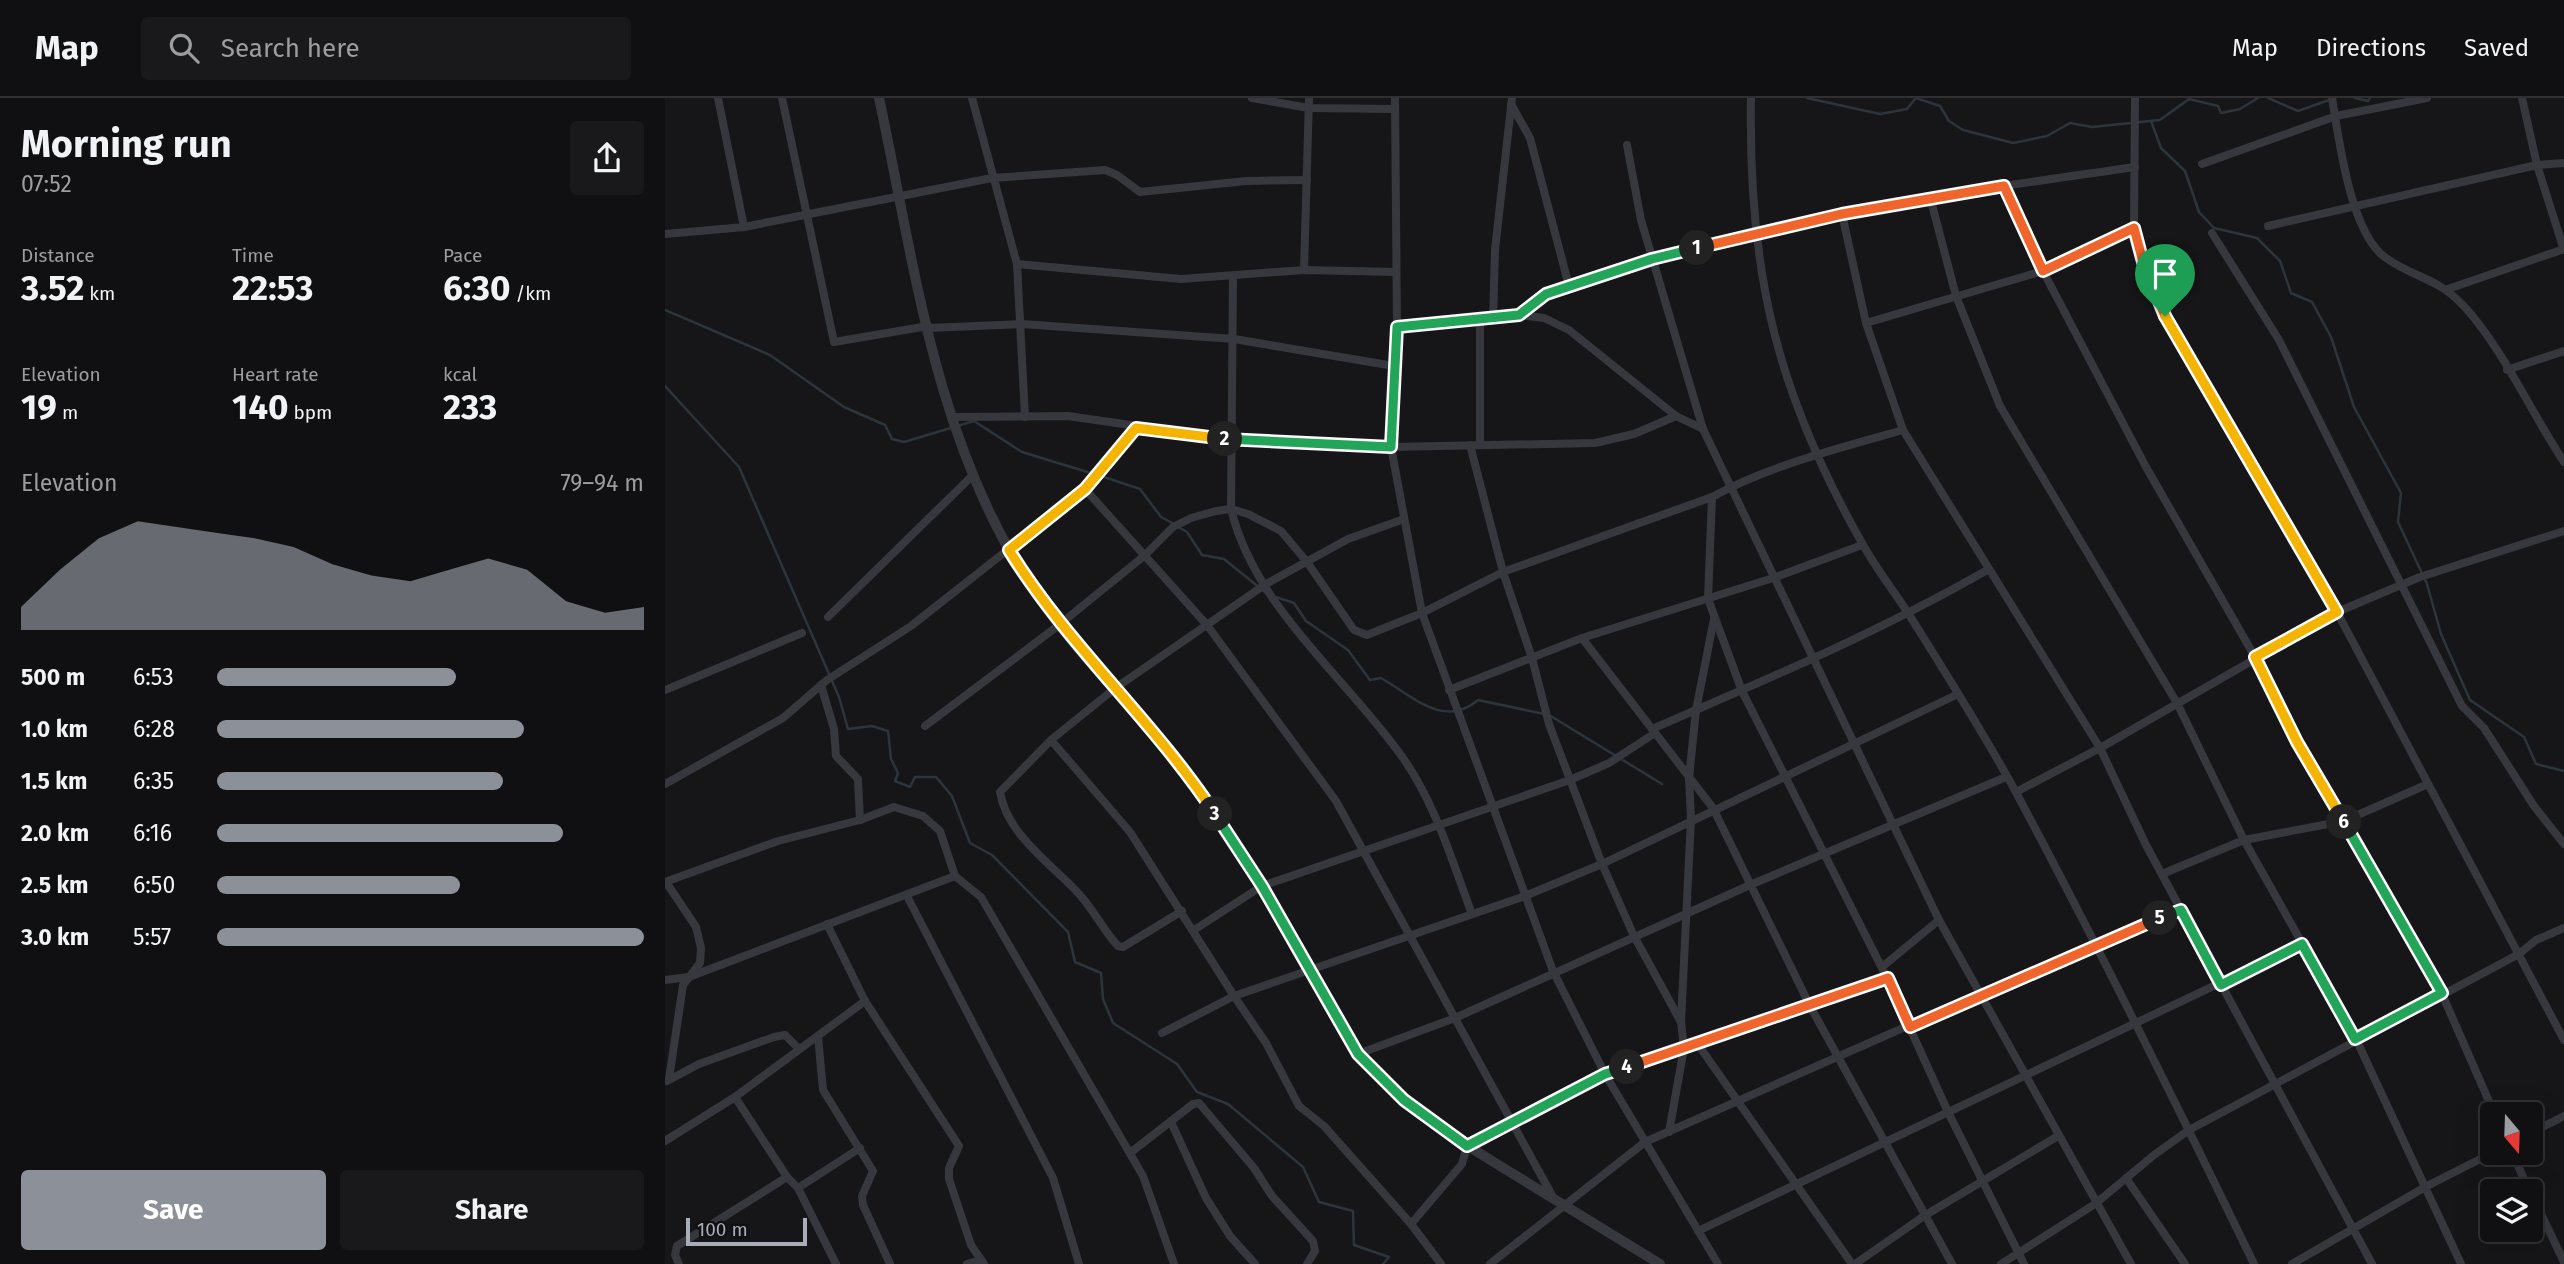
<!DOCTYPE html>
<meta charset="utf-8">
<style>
body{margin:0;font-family:"Fira Sans",sans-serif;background:#19191b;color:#f1f3f6;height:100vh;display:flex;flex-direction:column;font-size:26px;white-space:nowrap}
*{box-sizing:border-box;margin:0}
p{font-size:23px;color:#9c9d9f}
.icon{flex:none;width:38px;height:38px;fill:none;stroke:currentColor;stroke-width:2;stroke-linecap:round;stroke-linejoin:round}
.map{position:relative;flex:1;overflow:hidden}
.details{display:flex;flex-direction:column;background:#101012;width:665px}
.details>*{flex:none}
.needle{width:46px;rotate:161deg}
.fabs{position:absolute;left:1815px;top:1004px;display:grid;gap:14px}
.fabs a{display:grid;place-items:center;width:63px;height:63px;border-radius:7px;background:#101012;box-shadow:0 7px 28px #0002,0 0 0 2px #303032;font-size:35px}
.scale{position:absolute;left:21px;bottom:18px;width:121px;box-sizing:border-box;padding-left:7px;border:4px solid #a8adb8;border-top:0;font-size:19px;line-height:24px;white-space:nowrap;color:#a8adb8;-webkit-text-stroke:5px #111113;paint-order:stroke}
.pin{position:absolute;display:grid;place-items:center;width:60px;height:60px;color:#fff;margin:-72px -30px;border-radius:50% 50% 50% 0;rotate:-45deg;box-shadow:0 0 7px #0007}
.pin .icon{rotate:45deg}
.km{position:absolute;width:35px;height:35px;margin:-18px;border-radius:50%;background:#222;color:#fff;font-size:19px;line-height:35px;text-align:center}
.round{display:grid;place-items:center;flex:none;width:74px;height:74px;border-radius:7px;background:#19191b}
.headline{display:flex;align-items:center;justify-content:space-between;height:119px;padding:0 21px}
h1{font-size:38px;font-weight:700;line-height:52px}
.figures{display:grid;grid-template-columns:repeat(3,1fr);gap:10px;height:119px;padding:7px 21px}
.figures div{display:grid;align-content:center}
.figures b{font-size:35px;font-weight:700}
.figures small{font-size:19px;font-weight:400}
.figures p{font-size:19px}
.chart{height:196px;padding:14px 21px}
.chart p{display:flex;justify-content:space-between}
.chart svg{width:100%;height:126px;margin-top:7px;fill:#8c9099;opacity:.7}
.button{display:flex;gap:14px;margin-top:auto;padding:14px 21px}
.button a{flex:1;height:80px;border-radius:7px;background:#8c9099;color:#fff;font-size:28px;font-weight:700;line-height:80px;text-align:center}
.button a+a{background:#19191b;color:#f1f3f6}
ul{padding:0 21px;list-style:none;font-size:23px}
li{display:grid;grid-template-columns:112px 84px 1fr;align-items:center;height:52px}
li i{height:18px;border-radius:9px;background:#8c9099}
header{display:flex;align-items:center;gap:42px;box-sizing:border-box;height:98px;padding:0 35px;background:#101012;border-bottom:2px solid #303032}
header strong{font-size:33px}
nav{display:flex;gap:38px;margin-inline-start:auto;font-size:24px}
.search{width:490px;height:63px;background:#19191b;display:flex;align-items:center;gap:18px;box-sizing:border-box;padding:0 24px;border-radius:7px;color:#9c9d9f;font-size:26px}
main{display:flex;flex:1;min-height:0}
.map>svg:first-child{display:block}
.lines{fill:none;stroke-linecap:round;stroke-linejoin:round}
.stream{stroke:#2c353c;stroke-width:2.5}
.minor{stroke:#37383d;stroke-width:8}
.tertiary{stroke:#37383d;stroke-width:10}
.split-1-casing{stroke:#fff;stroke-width:14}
.split-2-casing{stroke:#fff;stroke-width:14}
.split-3-casing{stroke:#fff;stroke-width:14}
.split-4-casing{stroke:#fff;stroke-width:14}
.split-5-casing{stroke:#fff;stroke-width:14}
.split-6-casing{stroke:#fff;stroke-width:14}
.split-7-casing{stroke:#fff;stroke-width:14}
.split-1{stroke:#f0652b;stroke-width:9}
.split-2{stroke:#22a559;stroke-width:9}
.split-3{stroke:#f5b400;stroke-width:9}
.split-4{stroke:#22a559;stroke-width:9}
.split-5{stroke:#f0652b;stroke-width:9}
.split-6{stroke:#22a559;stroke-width:9}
.split-7{stroke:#f5b400;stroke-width:9}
</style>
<header>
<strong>Map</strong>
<div class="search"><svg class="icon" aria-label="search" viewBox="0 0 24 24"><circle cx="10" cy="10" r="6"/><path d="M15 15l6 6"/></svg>Search here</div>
<nav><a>Map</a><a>Directions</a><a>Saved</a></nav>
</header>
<main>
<section class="details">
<div class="headline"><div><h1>Morning run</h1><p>07:52</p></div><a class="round"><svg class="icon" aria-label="share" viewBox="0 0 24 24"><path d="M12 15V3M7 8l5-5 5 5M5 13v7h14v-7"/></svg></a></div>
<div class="figures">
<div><p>Distance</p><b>3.52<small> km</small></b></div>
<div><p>Time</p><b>22:53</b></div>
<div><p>Pace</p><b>6:30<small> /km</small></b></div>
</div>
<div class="figures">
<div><p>Elevation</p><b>19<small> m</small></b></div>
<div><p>Heart rate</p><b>140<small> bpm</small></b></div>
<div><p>kcal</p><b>233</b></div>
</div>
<div class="chart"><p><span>Elevation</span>79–94 m</p>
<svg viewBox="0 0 160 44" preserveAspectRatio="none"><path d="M0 44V36L10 23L20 12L30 6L40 8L50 10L60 12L70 15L80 21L90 25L100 27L110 23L120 19L130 23L140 34L150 38L160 36V44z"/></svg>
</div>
<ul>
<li><b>500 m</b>6:53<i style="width:56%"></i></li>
<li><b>1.0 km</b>6:28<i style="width:72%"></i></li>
<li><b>1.5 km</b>6:35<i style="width:67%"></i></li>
<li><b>2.0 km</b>6:16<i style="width:81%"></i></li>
<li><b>2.5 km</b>6:50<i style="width:57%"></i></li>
<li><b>3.0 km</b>5:57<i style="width:100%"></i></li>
</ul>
<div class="button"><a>Save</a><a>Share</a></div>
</section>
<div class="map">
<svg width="1899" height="1166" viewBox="0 0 1899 1166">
<rect width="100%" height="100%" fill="#161618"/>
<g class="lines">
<g class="stream">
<polyline points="1142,0 1215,16 1242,11 1251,0 1275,8 1284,23 1298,32 1348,45 1382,38 1405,25 1427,29 1495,22 1524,1 1553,8 1556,15 1575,11 1593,0"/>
<polyline points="1603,0 1633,13 1664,2"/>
<polyline points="1690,0 1703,3 1705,0"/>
<polyline points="1486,23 1496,50 1520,73 1534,114 1549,130 1592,140 1615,163 1626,195 1647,204 1666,239 1689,309 1736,395 1733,424 1762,486 1776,536 1805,602 1859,639 1871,666 1899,673"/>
<polyline points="0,212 105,257 179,309 220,327 227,341 239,344 309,323 357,354 429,376"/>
<polyline points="0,288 74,369 174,599 183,631 207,628 223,633 226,661 233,675 230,683 245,689 250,679 271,679 287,698 305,745 327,757 403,834 410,864 436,875 438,901 448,925 512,966 532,994 563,1006 638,1069 654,1104 688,1113 689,1147 724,1159 718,1166"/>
<polyline points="436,378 475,391 496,419 509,426"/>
<polyline points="515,430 522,434 537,457 559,461 601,495"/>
<path d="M611,499l18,6 12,18 42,29 22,30 11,-2c33,19 63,51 97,22l71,15 113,69"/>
</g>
<g class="minor">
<polyline points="53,0 79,129"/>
<polyline points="117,0 169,244 263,228"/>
<polyline points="307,0 352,166 360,319"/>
<polyline points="587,0 644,10 729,11"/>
<polyline points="730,0 732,229 726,349 757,515 888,873 940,976 1053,1166"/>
<path d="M1086,0c-3,173 25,293 111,445 13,24 31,47 46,70 37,59 77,122 110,183 82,154 160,311 236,468"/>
<polyline points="1470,0 1469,130 1478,164 1500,218 1672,514 1899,942"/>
<path d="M1667,0c7,41 18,135 54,160 33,23 53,18 84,55 37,44 62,101 94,149"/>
<polyline points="1857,0 1872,67 1899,152"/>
<polyline points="846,6 865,40 904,188"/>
<polyline points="962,47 976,122 1038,331 1274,822 1466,1166"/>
<polyline points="1537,66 1671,18 1762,0"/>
<polyline points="1339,88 1378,173 1481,369 1590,559 1632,644 1777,896 1830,1017"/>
<polyline points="1265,99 1291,198 1335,308 1512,605 1579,742 1691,941 1796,1166"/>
<polyline points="1177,116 1201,225 1238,332 1435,650 1481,747 1707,1166"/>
<polyline points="1603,128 1872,67 1899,65"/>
<polyline points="1547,135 1614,242 1797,608 1819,630 1869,708 1899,746"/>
<polyline points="0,136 79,129 327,80 440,72 452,77 475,94 581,83 642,82"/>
<polyline points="352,166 516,181 639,172 731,174"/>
<polyline points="639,172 644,0"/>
<path d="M568,178l-2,233c24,99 115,168 172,249 33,47 49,103 69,156"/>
<polyline points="1783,191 1899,151"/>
<path d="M854,217c27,-26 65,-34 100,-45 166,-56 343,-78 516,-103"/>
<polyline points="815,222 815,347"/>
<polyline points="828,222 830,152 847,0"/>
<polyline points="1201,225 1378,173 1469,130"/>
<polyline points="732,229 854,217 879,220 904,232 1011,318 1038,331"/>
<polyline points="263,230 357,226 569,241 729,268"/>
<polyline points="1842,272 1899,253"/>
<polyline points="286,319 403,318 569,342 726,349 930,345 969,336 1011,318"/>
<polyline points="805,347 838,474 867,560 884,626 937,766 969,838 1016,924"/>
<polyline points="420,391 542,527 671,703 889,1101"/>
<polyline points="1047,399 1043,501 1077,593 1222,880 1284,1016 1359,1166"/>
<polyline points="163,519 308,377"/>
<polyline points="917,540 1048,710 1145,908 1287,1166"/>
<polyline points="156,587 169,631 171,658 193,681 195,722"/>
<polyline points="0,592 137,535"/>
<polyline points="784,592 917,540 1108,480 1197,447"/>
<path d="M260,628l134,-101 85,-69 29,-29 18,-9 25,-7 15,-2 17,5 33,17 26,31 47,68 13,5 55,-22 81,-41 209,-75c59,-32 127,-49 191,-67"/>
<path d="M987,631c116,-50 227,-97 337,-160"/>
<polyline points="386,642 465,734 569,898 860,798 937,766 1291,597"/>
<polyline points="0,686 118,620 162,582 246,528 420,391 471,330"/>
<polyline points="1351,694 1435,650 1672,514 1755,479 1899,433"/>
<polyline points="1497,776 1579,742 1679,723 1763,686"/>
<polyline points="0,784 113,743 195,722 229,709 258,718 275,733 290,778 316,799 478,1078 509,1166"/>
<polyline points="1,784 31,829 36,850 35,865 18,887 4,981"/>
<polyline points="242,798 388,1080 414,1166"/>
<path d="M517,813l-59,36 -5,-1c-15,-16 -24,-36 -39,-52 -27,-30 -72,-59 -79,-102l51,-52 63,-51 152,-105 82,-45 56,-20"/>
<polyline points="162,826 200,903 294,1048 284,1070 284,1081 306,1147 319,1166"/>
<polyline points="529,832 597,788 905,682 944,665 990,635"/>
<polyline points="1217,869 1274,822"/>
<polyline points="0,882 24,879 290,778"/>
<polyline points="497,935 569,898 601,945 634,1008 659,1028 746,1126 776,1166"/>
<polyline points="153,938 158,992 208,1073 197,1098 198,1107 225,1166"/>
<polyline points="1032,945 1187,1166"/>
<polyline points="693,956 790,920 1085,787 1341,679"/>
<polyline points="2,983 34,966 109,939 120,937 134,951"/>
<polyline points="70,999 122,1079 133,1090 171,1166"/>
<polyline points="506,1024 541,1100 565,1138 590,1166"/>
<polyline points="1004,1034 1019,950 1016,924 1026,721 1024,680 1031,612 1049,521"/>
<polyline points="1866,1035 1899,1018"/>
<polyline points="0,1043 70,999 200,903"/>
<polyline points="465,1055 528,1006 534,1005 589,1070 607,1098 648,1143 650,1153 642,1166"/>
<polyline points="1847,1055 1865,1094"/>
<polyline points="1461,1080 1520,1166"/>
<polyline points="133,1090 195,1050"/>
<polyline points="1866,1095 1899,1164"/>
<polyline points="746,1126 797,1066 802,1048 940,976 1222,880"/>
<polyline points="1033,1133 1637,846"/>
<polyline points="14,1166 10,1157 12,1148 122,1079"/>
<polyline points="302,1166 315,1162"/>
<polyline points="825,1166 980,1044 1315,896 1516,812"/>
<polyline points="1190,1166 1259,1118 1393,1038"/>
<polyline points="1336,1166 1430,1106 1489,1057 1524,1032 1854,856 1871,842 1899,830"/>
<polyline points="1627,1166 1762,1088 1827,1055"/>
</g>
<path class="tertiary" d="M214,0c35,163 55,337 147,480 52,82 128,147 183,228 41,58 74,120 110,181 13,23 25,50 41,69 45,53 104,88 163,124 45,28 91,56 137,84"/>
</g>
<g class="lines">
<g class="split-1-casing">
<polyline id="split-1" points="1032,150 1177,116 1339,88 1378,173 1469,130 1478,164 1500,218"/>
</g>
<g class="split-2-casing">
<polyline id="split-2" points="560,341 726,349 732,229 854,217 881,196 987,161 1032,150"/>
</g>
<g class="split-3-casing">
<path id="split-3" d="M550,716c-62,-94 -147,-168 -206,-264l76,-61 51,-61 89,11"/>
</g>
<g class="split-4-casing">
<polyline id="split-4" points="550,716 597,788 693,956 739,1002 802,1048 940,976 962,969"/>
</g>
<g class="split-5-casing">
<polyline id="split-5" points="962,969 1223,880 1245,929 1495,820"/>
</g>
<g class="split-6-casing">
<polyline id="split-6" points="1495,820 1516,812 1556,887 1637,846 1690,941 1777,895 1679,724"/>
</g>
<g class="split-7-casing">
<polyline id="split-7" points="1500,218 1672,514 1590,559 1632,644 1679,724"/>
</g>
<use href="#split-1" class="split-1"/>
<use href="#split-2" class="split-2"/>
<use href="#split-3" class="split-3"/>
<use href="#split-4" class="split-4"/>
<use href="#split-5" class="split-5"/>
<use href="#split-6" class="split-6"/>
<use href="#split-7" class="split-7"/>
</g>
</svg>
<div class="fabs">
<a><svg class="needle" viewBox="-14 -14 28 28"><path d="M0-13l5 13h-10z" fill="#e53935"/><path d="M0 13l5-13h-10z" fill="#9c9d9f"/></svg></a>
<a><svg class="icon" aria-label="layers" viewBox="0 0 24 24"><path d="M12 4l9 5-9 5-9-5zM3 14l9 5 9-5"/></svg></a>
</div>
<div class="scale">100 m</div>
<div class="pin" style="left:1500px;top:218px;background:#1e9e55"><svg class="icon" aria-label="arrive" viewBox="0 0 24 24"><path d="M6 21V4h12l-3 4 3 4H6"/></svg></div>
<b class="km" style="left:1032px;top:150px">1</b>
<b class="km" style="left:560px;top:341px">2</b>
<b class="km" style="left:550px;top:716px">3</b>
<b class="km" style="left:962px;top:969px">4</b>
<b class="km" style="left:1495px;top:820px">5</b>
<b class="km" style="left:1679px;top:724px">6</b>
</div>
</main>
